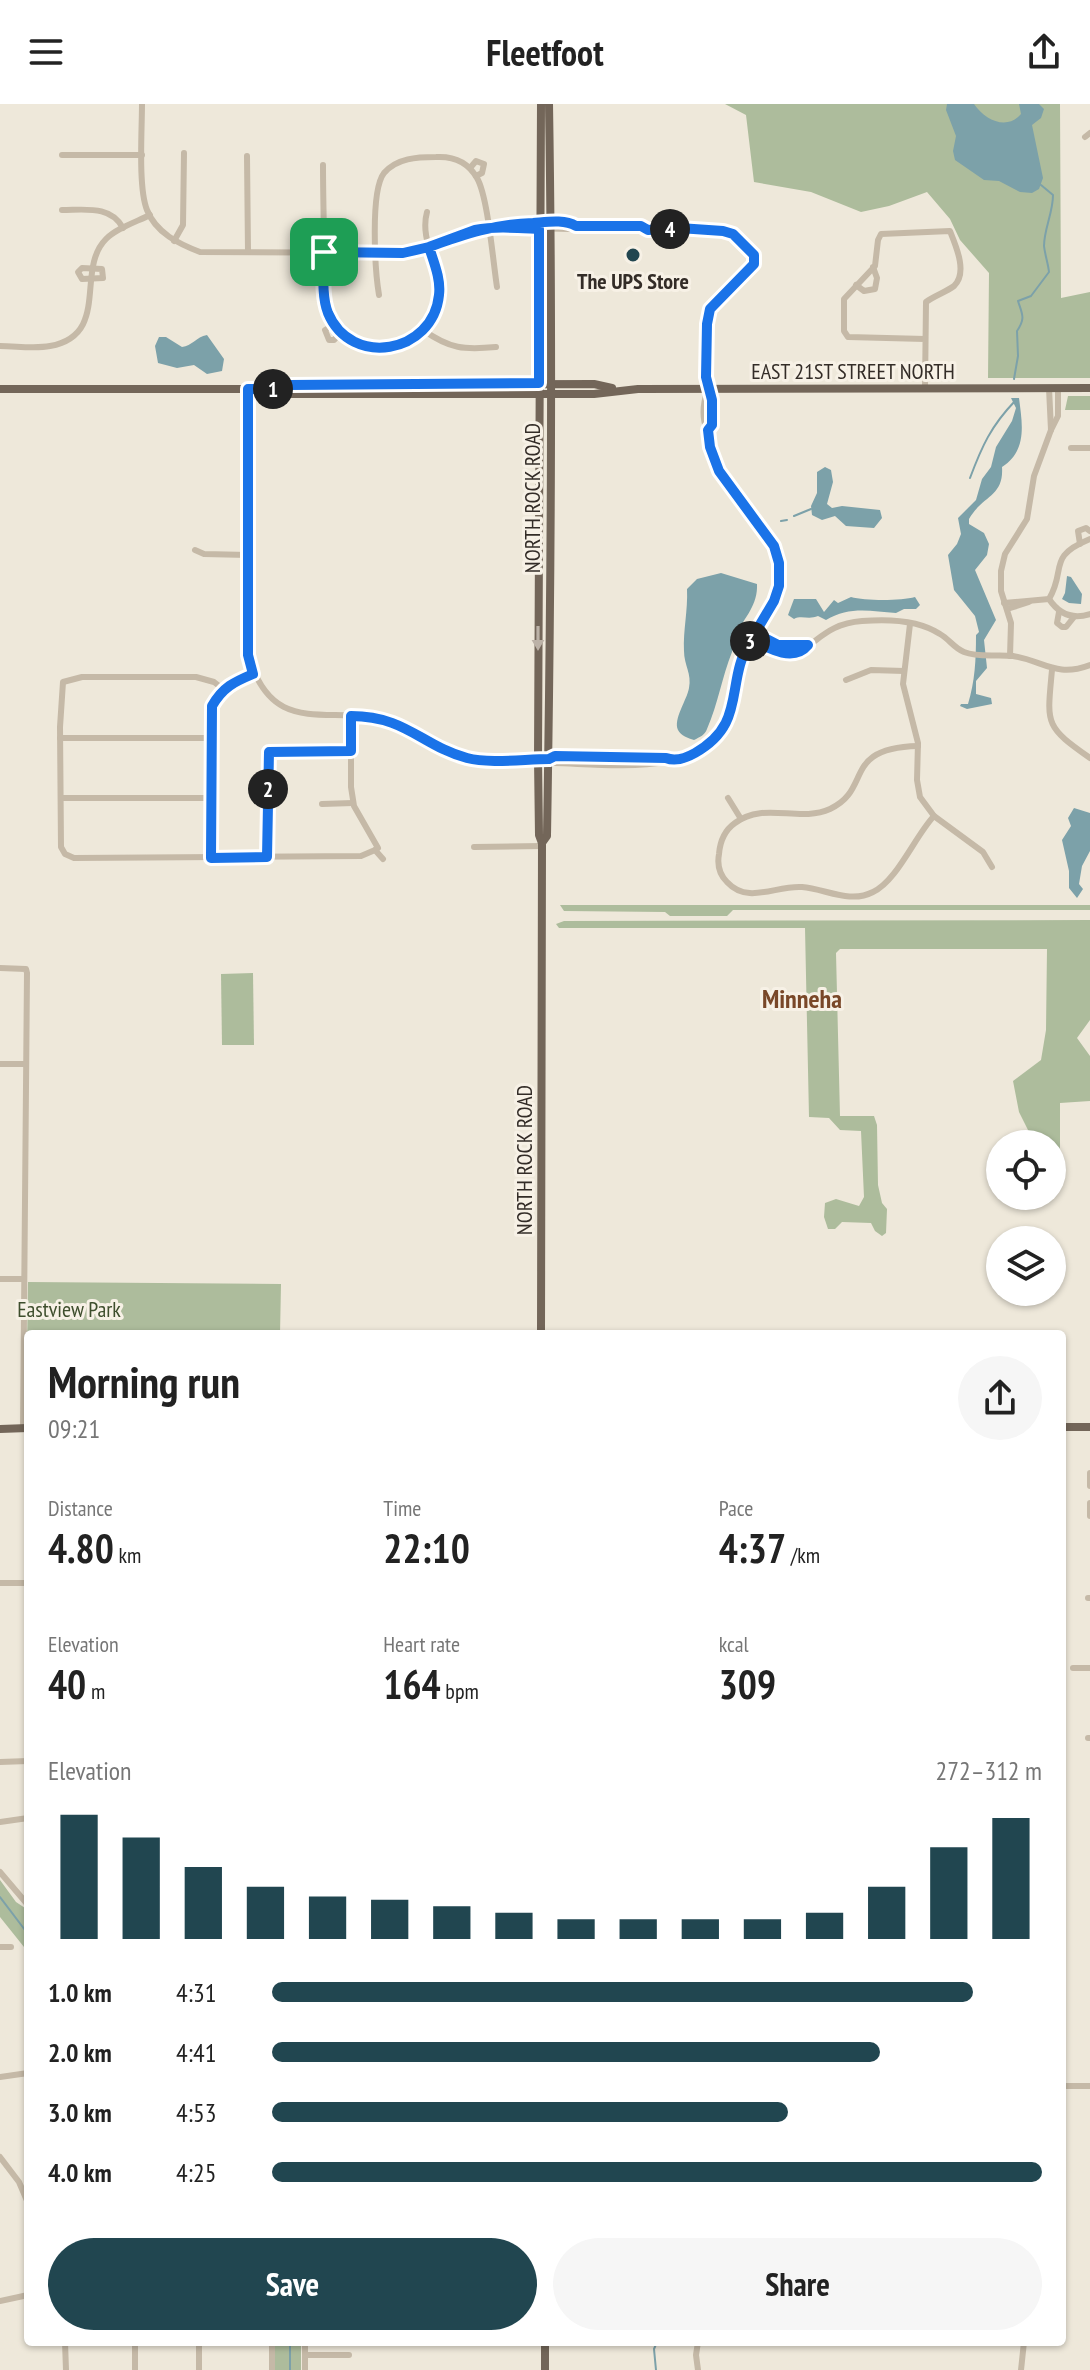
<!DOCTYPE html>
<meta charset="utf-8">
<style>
body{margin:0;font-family:"PT Sans Narrow",sans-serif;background:#f6f6f6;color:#222;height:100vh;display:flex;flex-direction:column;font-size:30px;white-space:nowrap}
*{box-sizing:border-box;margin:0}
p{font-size:26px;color:#767676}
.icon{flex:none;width:44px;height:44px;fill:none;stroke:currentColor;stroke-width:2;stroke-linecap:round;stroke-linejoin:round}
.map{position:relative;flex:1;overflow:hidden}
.drawer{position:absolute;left:24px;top:1226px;width:1042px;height:1016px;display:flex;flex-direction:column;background:#fff;border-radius:8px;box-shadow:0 2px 6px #0004}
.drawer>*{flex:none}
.fabs{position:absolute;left:986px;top:1026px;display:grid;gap:16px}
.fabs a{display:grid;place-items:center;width:80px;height:80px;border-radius:50%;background:#fff;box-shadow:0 2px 6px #0004;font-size:40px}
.pin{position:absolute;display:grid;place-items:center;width:68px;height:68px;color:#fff;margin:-34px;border-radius:16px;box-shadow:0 4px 12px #0006}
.km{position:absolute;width:40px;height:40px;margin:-20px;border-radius:50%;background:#222;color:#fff;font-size:22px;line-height:40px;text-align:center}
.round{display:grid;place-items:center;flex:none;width:84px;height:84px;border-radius:42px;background:#f6f6f6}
.headline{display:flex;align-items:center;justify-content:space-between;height:136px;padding:0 24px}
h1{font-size:44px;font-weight:700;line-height:60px}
.figures{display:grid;grid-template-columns:repeat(3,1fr);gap:12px;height:136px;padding:8px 24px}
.figures div{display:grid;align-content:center}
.figures b{font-size:40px;font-weight:700}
.figures small{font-size:22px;font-weight:400}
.figures p{font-size:22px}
.chart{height:224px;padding:16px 24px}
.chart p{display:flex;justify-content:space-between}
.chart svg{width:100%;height:144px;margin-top:8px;stroke:#214650;stroke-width:6}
.button{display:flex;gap:16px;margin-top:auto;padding:16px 24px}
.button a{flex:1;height:92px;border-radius:48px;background:#214650;color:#fff;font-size:32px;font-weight:700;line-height:92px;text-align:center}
.button a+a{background:#f6f6f6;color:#222}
ul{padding:0 24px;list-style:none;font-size:26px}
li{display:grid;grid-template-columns:128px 96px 1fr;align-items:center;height:60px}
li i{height:20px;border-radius:10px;background:#214650}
header{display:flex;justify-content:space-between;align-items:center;height:104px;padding:0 24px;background:#fff;font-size:36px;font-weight:700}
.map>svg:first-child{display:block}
.green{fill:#adbc9c}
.water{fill:#7ca1a9}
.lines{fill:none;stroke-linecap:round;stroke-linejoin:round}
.stream{stroke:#7ca1a9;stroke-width:2}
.minor{stroke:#c5b9a7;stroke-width:6}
.major{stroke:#736659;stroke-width:8}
.oneway{fill:#bcb2a7}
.route-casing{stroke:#fff;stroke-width:16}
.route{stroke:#1a73e8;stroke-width:10}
.poi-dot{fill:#214650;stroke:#f7f1e6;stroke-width:3}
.labels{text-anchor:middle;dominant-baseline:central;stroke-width:6;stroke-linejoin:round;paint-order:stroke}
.poi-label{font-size:22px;font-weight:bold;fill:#332c27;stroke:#f7f1e6}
.street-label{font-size:22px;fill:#332c27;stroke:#f7f1e6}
.park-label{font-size:22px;fill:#3e4e2d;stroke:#f7f1e6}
.quarter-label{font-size:26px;font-weight:bold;fill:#794728;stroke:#f7f1e6}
</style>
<header><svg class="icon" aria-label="menu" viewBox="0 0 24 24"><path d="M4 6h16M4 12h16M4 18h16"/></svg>Fleetfoot<svg class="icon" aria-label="share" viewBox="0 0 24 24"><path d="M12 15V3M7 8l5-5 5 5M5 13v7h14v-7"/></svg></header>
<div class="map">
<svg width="1090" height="2266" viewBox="0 0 1090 2266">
<rect width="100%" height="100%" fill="#eee8da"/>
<g class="green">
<polygon points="725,0 1060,0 1061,194 1090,188 1090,274 988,274 989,169 960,136 950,115 927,88 889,102 861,108 811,88 754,78 746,11"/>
<polygon points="1068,292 1090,292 1090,306 1065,306"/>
<polygon points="560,801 1090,801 1090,806 733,806 727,812 670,812 665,808 564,807"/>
<polygon points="1090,816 1090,916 1077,934 1090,952 1090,997 1060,999 1060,1085 1055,1078 1052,1040 1035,1040 1019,1008 1013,977 1041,956 1046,926 1047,845 840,845 836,849 840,1012 874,1012 877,1021 878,1081 882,1099 887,1105 886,1129 882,1132 875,1127 871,1119 842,1118 835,1125 828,1125 824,1113 825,1099 836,1095 859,1102 864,1093 861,1027 840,1026 829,1014 809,1013 805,824 559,824 556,820 564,817"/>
<polygon points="253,869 254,941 222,941 221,870"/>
<polygon points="28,1178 281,1180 280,1230 28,1230 26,1312"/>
<polygon points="0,1776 16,1798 28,1806 28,1848 0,1813"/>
<polygon points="275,2238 301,2238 301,2266 274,2266"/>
</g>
<g class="water">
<path d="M947,0h27c11,16 33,27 47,10l-2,-10h20l5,5 -3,9 -9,7 11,53 -4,11 -7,4 -12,-1 -21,-11 -15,-1 -29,-20 -2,-9 3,-15 -10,-26z"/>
<path d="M207,231l17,24 -2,12 -15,3 -13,-9 -17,3 -19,-5 -3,-17 4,-9h7l16,10c10,-1 14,-10 25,-12z"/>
<path d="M1011,294h8c3,25 9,52 -17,69 2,30 -19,28 -33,52v5l15,9 5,11 -2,11 -12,15 21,50 -12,20 3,28 -11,13v13l15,4 1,6 -25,5 -7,-3 1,-2h7c7,-23 8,-44 8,-69l3,-3 -4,-16 -21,-26 -6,-35 9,-11 4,-10 -3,-16 18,-18 6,-21 9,-12 5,-20 16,-26 4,-13z"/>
<polygon points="825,363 831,366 833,378 827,400 832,404 842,402 880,406 882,414 874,424 846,422 835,412 822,416 812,411 811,402 817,389 817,368"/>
<path d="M721,469l36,11c1,21 -12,33 -21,50 -3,6 -2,12 -4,18 -10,25 -14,52 -25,77 -2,6 -7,8 -13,11 -6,-2 -13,-4 -16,-10 -5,-11 9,-30 11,-42 3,-14 -5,-23 -5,-37 -1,-21 4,-40 3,-62l10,-10z"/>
<polygon points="1067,472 1071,473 1082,490 1081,500 1069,499 1062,495 1065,489"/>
<path d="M851,493c14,4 50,4 64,0l5,8 -4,4h-12l-8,4c-26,-2 -47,-7 -70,7l-8,-4c-9,4 -17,-1 -24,3l-6,-4 6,-16h22l8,13 10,-12 4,3z"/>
<polygon points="1074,704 1090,709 1090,747 1082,762 1079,780 1083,785 1077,794 1069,784 1069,767 1062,736 1071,722 1068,714"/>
</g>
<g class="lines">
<g class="stream">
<path d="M1014,275l4,-23 -1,-25c9,-13 5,-17 1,-30l13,-5 18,-24c-1,-9 -4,-17 -5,-26 0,-17 9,-33 9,-51l-12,-10"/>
<path d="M970,374c12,-32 21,-52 45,-77"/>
<polyline points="794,412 811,405"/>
<polyline points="781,417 787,416"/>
<polyline points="0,1793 28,1830"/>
<polyline points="290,2238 290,2266"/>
<polyline points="656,2266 654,2245 657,2238"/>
</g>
<g class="minor">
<path d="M142,0c0,26 -4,84 5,106 9,23 32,34 53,42l203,1 26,-6 46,-17 24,-6 51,-2 22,1 4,3h65l7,4c33,1 96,-12 108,31 -12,16 -41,34 -47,51 -5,15 -4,54 -2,70 2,16 10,33 1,48"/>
<polyline points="1085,33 1090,29"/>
<polyline points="62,51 142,51"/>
<polyline points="247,52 248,148"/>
<path d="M323,61c0,29 1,58 1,87 0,18 -2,37 2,55 6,28 40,48 67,40 20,-6 37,-18 44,-39 10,-34 -19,-64 -10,-96"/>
<polyline points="470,64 476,57 484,60 482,69 476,72"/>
<path d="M62,106c23,0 49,-5 61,18"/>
<polyline points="493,123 570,125 576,122"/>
<polyline points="174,137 183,121 184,49"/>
<polygon points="82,164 102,165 103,174 82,175 78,168"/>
<polyline points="856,181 864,187 875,185 877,174 873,163"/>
<path d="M379,191c-4,-24 -9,-104 5,-122 13,-15 33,-16 52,-16 17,-1 32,5 41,21 11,19 16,84 20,109"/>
<polyline points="334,221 325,226 329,236 334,236 341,228"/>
<path d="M423,226c27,19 41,20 73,17"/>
<path d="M925,235l-77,-2 -4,-6v-32l31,-33 3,-26 3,-6 69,-3c6,15 18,42 4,55 -8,6 -20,10 -28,16l-1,86"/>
<path d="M0,242c16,0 35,3 50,0 61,-11 25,-76 56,-107 11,-11 30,-17 44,-24"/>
<polyline points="1049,284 1051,326"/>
<path d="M248,285v266c25,83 76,50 139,65 30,7 52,32 82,39 25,5 55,0 80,0l6,-3 111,2 5,2"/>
<polyline points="1071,344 1090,344"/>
<polyline points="1080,440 1078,427 1086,424 1090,427"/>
<polyline points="195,446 204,450 248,451"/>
<path d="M1049,495c18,-30 -3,-42 41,-60"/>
<path d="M1049,495c10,15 23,21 41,15"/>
<polyline points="1004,499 1049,495"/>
<polyline points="1007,505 1029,498"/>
<polyline points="1059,508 1057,519 1062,523 1066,523 1074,513"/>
<polyline points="910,520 903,580 918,639 917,676 920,693 934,712 983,748 992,763"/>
<polyline points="755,529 778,541 808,541"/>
<path d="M751,535c63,37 54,-14 111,-18 24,-2 57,-1 78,13 9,5 14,14 24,18 15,6 33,2 49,4 31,5 43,22 77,9"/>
<polyline points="1010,552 1011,519 1001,487 1001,467 1005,450 1027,415 1034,372 1051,326 1058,312 1058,284"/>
<path d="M1052,566c-5,54 -8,56 38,88"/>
<polyline points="846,576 871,566 904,567"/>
<polyline points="223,585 214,578 196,573 82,573 63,578 60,623 61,743 65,750 74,754 361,752 375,746 383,755"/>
<polyline points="351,612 351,683 354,702 378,744 375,746"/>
<polyline points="60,634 212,634"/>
<path d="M918,642c-77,2 -45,43 -88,63 -31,14 -66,-8 -95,14 -10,7 -15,19 -16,31 -2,11 1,21 8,28 21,23 49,3 75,5 24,2 48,17 71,5 24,-11 42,-56 61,-76"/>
<polyline points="270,647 351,647"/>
<path d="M549,655l5,4c52,1 156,16 176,-47 8,-24 5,-48 18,-71 16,-30 42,-59 28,-95 -11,-28 -43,-52 -57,-80 -7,-13 -7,-30 -12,-40 -6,-14 -4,-27 1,-41"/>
<polyline points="61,694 211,694"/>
<polyline points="728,694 741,715"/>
<polyline points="322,700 353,699"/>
<polyline points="474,743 542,742"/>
<polyline points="267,753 270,647"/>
<path d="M211,754l1,-152c10,-19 22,-24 41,-32"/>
<polyline points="0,864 26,865 27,869 23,1324"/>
<polyline points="0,960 26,960"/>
<polyline points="0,1175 24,1175"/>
<polyline points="1090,1369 1090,1382"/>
<polyline points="1090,1399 1090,1412"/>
<polyline points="0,1479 28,1479"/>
<polyline points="1088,1494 1090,1494"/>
<polyline points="1073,1564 1090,1564"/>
<polyline points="1088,1634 1090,1634"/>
<polyline points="0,1658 28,1657"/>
<polyline points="0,1718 28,1714"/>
<polyline points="0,1768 28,1801"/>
<polyline points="0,1843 11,1843"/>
<polyline points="0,1973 28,1969"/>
<polyline points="1062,1982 1090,1982"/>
<polyline points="0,2053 19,2078 28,2099"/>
<polyline points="0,2197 28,2191"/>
<polyline points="65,2238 66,2266"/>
<polyline points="135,2238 135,2266"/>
<polyline points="199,2238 199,2266"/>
<polyline points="305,2238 305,2266"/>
<polyline points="698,2238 696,2251 698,2266"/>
<polyline points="305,2251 349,2251"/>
<polyline points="272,2266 272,2238"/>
<polyline points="1021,2266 1024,2238"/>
</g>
<g class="major">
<polyline points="0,285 280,285 289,281 594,280 612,284"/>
<polyline points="280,285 291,290 594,290 638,285 1090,284"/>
<path d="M542,739l5,-7c4,-244 6,-488 2,-732"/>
<polyline points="541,1230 542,739 539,731 538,655 541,0"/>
<polyline points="1062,1323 1090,1323"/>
<polyline points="0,1325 28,1324"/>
<polyline points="545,2238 545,2266"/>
</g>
</g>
<defs><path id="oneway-solid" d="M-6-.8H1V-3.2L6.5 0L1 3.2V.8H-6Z" transform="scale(2)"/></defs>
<use class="oneway" href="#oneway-solid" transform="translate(538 534) rotate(90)"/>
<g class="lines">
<g class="route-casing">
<path id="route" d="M324,148l79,1 26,-6 46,-17c21,-4 43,-2 64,-1v154l-250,2 -9,4h-32v266l5,19c-19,8 -30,13 -41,32l-1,152 56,-1 2,-105 82,-1v-35c55,0 71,30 116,42 23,6 58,1 82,1l6,-3 111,2c10,4 20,0 29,-5 53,-30 29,-69 56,-114 17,9 42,24 57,6h-30l-23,-12 19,-32 5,-15v-23l-5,-17 -55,-75 -9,-24 -2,-17 4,-5v-25l-6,-23 1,-53 3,-15 44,-45v-9l-21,-21 -10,-3 -44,-3 -31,2 -7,-4h-65c-12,-7 -29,-4 -43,-3 -38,1 -68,11 -104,24 5,16 12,32 10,48 -6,59 -88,73 -111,18 -7,-18 -4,-42 -4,-61"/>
</g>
<use href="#route" class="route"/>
</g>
<circle class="poi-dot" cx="633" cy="151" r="8"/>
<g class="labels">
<g class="poi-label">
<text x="633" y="177">The UPS Store</text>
</g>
<g class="street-label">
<text x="853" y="267">EAST 21ST STREET NORTH</text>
<text transform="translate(532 394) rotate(-90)">NORTH ROCK ROAD</text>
<text transform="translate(524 1056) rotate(-90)">NORTH ROCK ROAD</text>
</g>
<g class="park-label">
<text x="69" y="1205">Eastview Park</text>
</g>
<g class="quarter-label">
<text x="802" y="894">Minneha</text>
</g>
</g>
</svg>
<div class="fabs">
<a><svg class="icon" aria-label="locate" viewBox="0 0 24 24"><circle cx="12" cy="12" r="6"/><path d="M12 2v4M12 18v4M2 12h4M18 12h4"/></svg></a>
<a><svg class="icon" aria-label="layers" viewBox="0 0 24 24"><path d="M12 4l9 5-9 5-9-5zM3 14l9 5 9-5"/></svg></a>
</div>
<div class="pin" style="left:324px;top:148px;background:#1e9e55"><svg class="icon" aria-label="arrive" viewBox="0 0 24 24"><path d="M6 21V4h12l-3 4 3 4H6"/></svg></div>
<b class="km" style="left:273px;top:285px">1</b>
<b class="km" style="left:268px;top:685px">2</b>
<b class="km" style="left:750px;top:537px">3</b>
<b class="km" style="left:670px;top:125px">4</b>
<section class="drawer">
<div class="headline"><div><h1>Morning run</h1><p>09:21</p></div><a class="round"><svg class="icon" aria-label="share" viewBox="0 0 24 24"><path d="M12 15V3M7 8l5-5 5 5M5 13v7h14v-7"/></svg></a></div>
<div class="figures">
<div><p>Distance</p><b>4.80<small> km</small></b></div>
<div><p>Time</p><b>22:10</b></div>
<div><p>Pace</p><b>4:37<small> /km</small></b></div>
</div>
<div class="figures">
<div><p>Elevation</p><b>40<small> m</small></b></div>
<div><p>Heart rate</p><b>164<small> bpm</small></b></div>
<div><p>kcal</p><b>309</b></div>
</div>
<div class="chart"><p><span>Elevation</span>272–312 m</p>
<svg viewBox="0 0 160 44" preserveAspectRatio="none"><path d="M5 44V6M15 44V13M25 44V22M35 44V28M45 44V31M55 44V32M65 44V34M75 44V36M85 44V38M95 44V38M105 44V38M115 44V38M125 44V36M135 44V28M145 44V16M155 44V7"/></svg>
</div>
<ul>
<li><b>1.0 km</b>4:31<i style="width:91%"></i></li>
<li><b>2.0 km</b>4:41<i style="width:79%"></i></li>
<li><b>3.0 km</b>4:53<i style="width:67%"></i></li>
<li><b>4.0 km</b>4:25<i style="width:100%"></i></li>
</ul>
<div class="button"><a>Save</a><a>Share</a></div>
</section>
</div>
